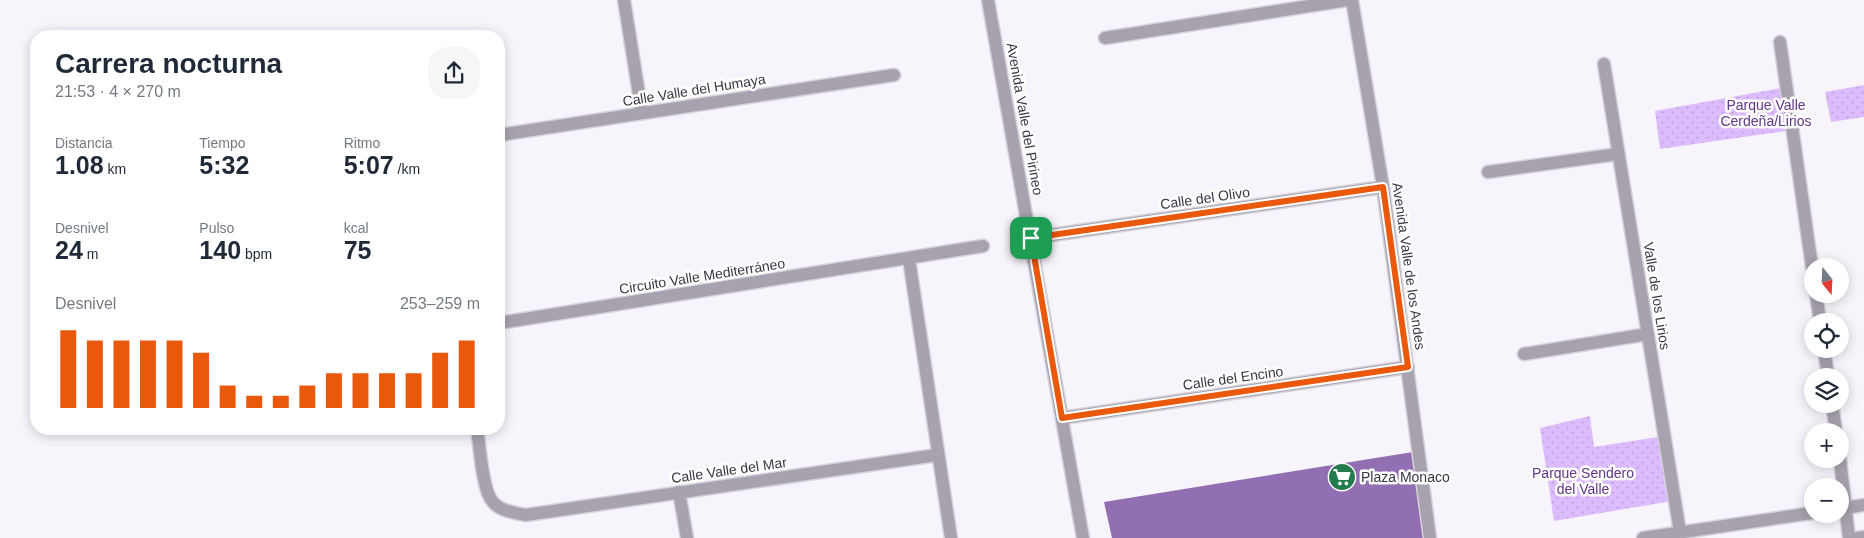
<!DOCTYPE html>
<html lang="es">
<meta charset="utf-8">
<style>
body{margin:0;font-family:Helvetica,sans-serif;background:#f6f6f7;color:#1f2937;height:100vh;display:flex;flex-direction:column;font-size:19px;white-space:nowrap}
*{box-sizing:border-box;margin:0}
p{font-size:16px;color:#747a83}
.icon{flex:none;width:28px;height:28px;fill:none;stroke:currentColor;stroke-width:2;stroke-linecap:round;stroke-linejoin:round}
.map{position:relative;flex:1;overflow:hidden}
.details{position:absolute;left:30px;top:30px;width:475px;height:405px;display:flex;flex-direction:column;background:#fff;border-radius:20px;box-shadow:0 2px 12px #0003}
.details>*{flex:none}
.needle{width:32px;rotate:162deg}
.fabs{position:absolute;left:1804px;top:258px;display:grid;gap:10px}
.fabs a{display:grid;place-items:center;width:45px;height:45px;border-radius:50%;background:#fff;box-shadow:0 2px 12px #0003;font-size:25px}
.pin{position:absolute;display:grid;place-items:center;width:42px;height:42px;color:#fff;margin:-21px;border-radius:10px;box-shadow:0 2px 8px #0006}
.round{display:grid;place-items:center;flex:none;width:52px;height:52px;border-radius:20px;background:#f6f6f7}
.summary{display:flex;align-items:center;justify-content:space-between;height:85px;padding:0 25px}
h1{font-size:28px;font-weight:700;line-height:38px}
.metrics{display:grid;grid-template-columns:repeat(3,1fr);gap:8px;height:85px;padding:5px 25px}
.metrics div{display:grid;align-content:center}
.metrics b{font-size:25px;font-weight:700}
.metrics small{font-size:14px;font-weight:400}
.metrics p{font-size:14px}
.chart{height:140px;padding:10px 25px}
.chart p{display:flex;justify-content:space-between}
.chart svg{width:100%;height:90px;margin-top:5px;stroke:#ea580c;stroke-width:6}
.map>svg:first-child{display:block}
.park{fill:url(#park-dots)}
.building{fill:#916fb2}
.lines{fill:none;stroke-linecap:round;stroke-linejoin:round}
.minor-casing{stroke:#d5d2da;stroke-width:15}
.minor{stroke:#a8a2af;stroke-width:12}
.route-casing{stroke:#fff;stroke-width:10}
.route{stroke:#ea580c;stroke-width:6}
.labels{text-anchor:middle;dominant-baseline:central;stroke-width:5;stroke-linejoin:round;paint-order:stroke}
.street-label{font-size:14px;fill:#3a3541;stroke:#fff}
.park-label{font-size:14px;fill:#613587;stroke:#fff}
.poi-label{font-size:14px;fill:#3a3541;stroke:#fff;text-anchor:start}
</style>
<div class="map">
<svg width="1864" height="538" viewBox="0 0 1864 538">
<defs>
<pattern id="park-dots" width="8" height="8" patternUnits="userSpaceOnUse" patternTransform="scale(1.25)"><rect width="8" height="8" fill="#dcbcfe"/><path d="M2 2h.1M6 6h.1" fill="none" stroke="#bea2db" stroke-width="1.8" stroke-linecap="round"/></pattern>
</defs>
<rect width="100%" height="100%" fill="#f7f5fb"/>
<g class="park">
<polygon points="1864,85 1864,117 1831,122 1825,92"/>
<polygon points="1787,87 1793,130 1660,149 1655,111"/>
<polygon points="1590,416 1594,447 1664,436 1678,500 1554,521 1540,428"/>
</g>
<polygon class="building" points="1419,451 1430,538 1112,538 1104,502"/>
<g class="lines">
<g class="minor-casing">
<g id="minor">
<polyline points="624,0 642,113"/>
<polyline points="988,0 1083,538"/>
<polyline points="1352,0 1383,187 1430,538"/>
<polyline points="1105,38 1348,0"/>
<polyline points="1780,42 1812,267"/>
<polyline points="1604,64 1680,532"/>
<polyline points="499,135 894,75"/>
<polyline points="1488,172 1618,154"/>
<polyline points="1031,238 1383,187"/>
<polyline points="909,259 951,538"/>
<polyline points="1816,294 1820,321"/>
<polyline points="499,323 983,246"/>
<polyline points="1824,349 1828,376"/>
<polyline points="1524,354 1648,334"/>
<polyline points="1832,404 1836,431"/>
<polyline points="1062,418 1408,367"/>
<path d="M477,429c3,17 5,62 16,73 7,9 22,11 33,13l411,-60"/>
<polyline points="1840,459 1849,538"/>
<polyline points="679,492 687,538"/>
<polyline points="1840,509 1864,505"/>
<polyline points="1643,538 1812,513"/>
<polyline points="1857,538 1864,537"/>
</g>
</g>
<use href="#minor" class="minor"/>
</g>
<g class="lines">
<g class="route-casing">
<polygon id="route" points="1383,187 1408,367 1062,418 1031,238"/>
</g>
<use href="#route" class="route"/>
</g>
<defs>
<g id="supermarket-disc" transform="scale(1.4375)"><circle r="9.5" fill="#247b4e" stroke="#fff"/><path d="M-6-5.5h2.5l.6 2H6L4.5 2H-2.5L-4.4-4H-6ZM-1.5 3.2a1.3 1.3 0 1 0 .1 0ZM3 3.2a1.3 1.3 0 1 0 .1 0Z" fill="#fff"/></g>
</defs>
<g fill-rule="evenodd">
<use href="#supermarket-disc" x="1342" y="477"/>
</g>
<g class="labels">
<g class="street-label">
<text transform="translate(694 90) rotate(-9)">Calle Valle del Humaya</text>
<text transform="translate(1025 119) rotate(80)">Avenida Valle del Pirineo</text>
<text transform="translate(1205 198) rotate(-8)">Calle del Olivo</text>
<text transform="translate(1409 266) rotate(82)">Avenida Valle de los Andes</text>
<text transform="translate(702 276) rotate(-9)">Circuito Valle Mediterráneo</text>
<text transform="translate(1657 296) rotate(81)">Valle de los Lirios</text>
<text transform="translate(1233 378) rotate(-8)">Calle del Encino</text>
<text transform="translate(729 470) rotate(-8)">Calle Valle del Mar</text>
</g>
<g class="park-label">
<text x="1766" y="105">Parque Valle<tspan x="1766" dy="16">Cerdeña/Lirios</tspan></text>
<text x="1583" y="473">Parque Sendero<tspan x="1583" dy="16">del Valle</tspan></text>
</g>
<g class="poi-label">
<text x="1361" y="477">Plaza Monaco</text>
</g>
</g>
</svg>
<div class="fabs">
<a><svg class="needle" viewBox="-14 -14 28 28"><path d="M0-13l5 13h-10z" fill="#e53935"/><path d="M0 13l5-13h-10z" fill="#747a83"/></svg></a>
<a><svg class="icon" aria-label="locate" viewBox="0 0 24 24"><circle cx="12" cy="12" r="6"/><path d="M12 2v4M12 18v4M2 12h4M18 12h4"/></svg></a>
<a><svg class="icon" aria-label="layers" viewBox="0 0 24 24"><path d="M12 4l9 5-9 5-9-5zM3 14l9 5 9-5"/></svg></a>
<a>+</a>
<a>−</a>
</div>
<div class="pin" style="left:1031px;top:238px;background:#1e9e55"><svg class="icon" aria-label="arrive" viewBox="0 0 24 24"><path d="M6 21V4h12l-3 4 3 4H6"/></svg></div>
<section class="details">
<div class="summary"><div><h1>Carrera nocturna</h1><p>21:53 · 4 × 270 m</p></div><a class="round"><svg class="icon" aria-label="share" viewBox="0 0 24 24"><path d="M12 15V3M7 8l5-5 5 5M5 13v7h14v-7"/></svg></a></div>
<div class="metrics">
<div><p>Distancia</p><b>1.08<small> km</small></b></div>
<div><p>Tiempo</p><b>5:32</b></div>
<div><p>Ritmo</p><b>5:07<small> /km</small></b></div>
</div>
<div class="metrics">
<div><p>Desnivel</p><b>24<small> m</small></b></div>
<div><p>Pulso</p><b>140<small> bpm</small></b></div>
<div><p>kcal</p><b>75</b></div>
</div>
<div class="chart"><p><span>Desnivel</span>253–259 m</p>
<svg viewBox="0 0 160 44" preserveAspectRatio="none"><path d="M5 44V6M15 44V11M25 44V11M35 44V11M45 44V11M55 44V17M65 44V33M75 44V38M85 44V38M95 44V33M105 44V27M115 44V27M125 44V27M135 44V27M145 44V17M155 44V11"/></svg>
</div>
</section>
</div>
